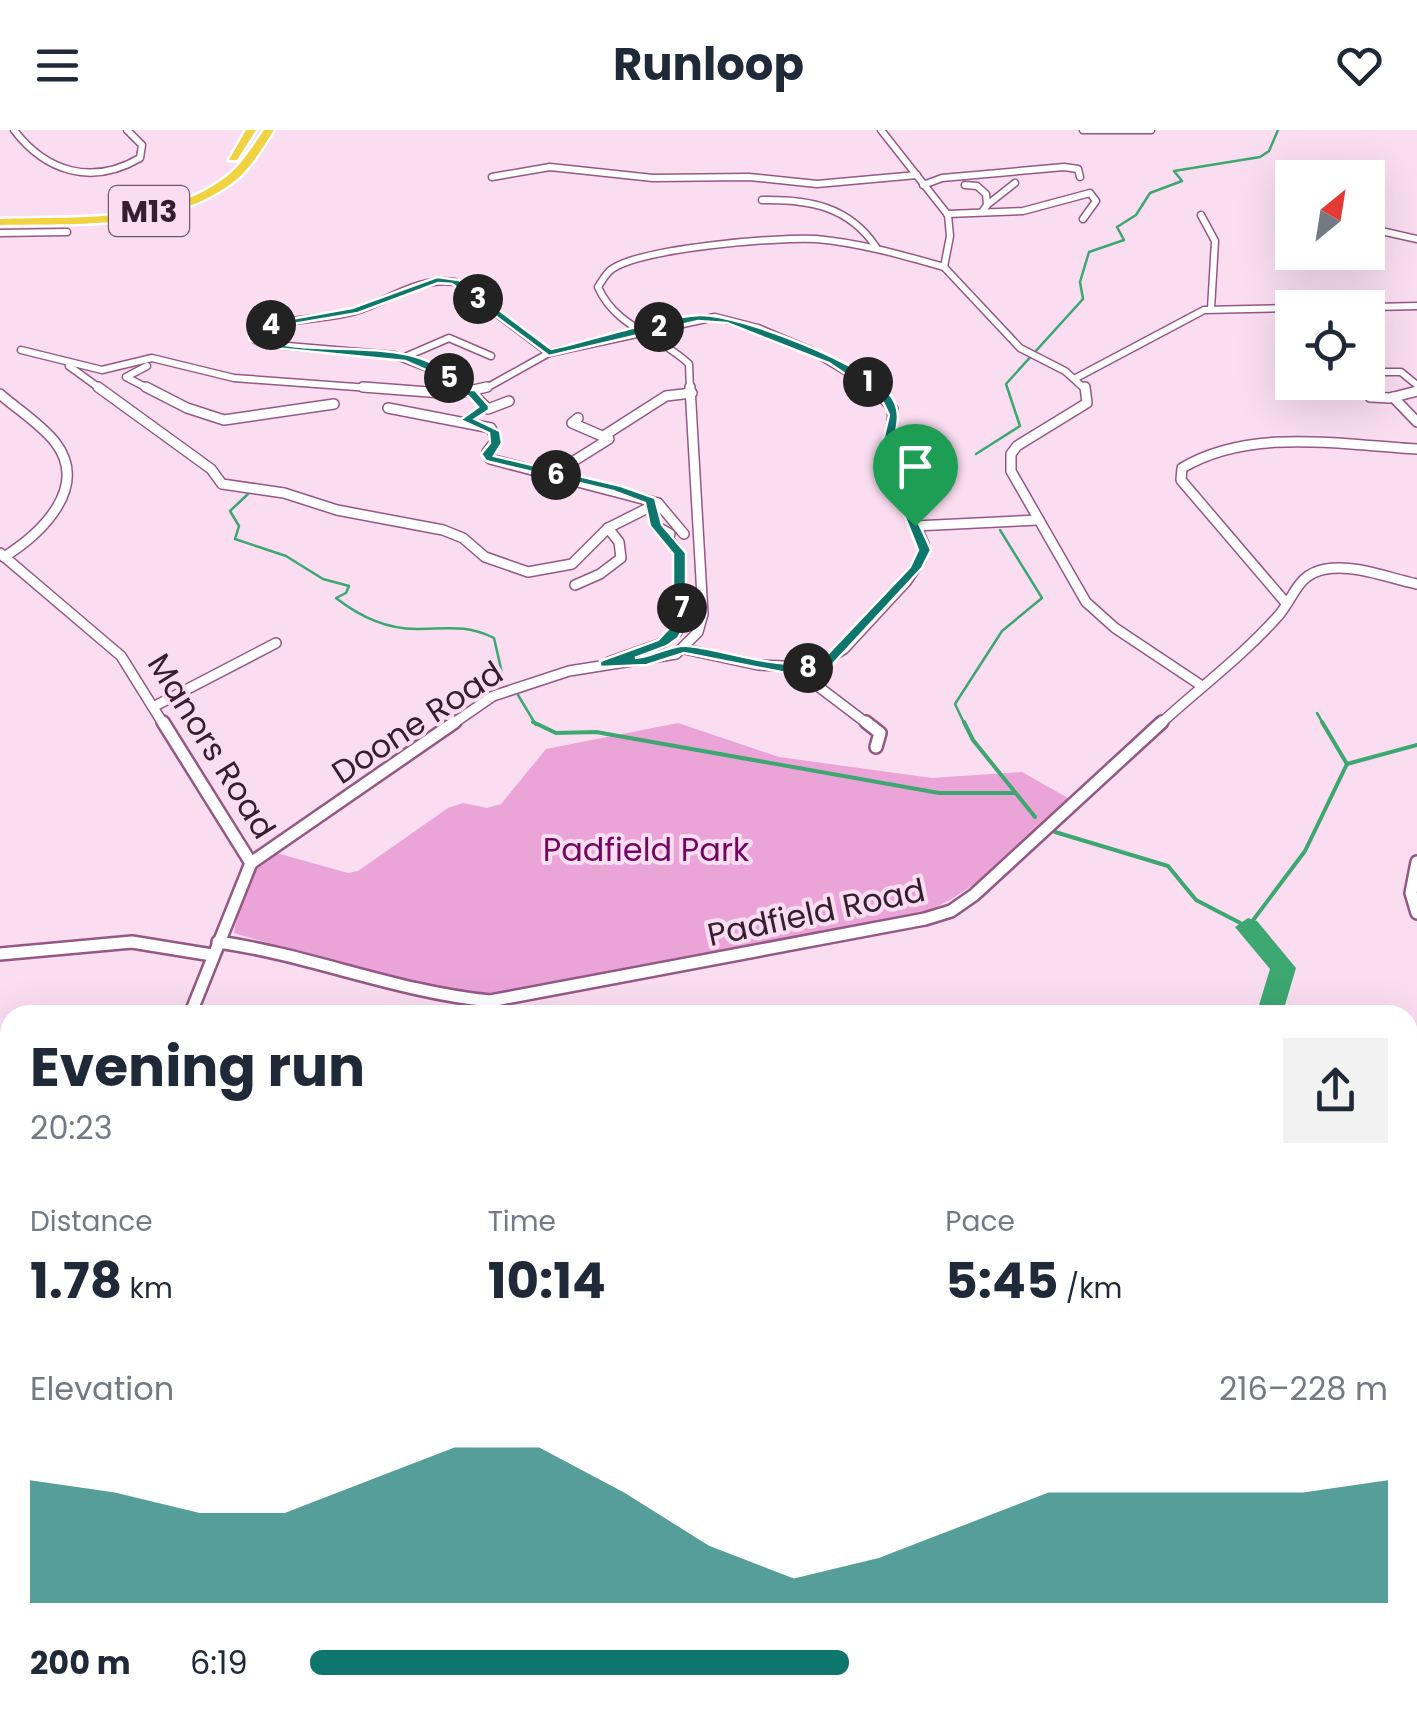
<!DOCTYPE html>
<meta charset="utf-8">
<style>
body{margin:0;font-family:Poppins,sans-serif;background:#f2f2f3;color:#1f2937;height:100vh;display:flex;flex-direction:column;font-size:38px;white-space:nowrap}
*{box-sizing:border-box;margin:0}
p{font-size:32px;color:#747a83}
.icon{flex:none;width:55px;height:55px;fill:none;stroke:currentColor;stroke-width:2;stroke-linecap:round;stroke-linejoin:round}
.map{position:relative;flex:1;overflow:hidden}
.side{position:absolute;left:0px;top:875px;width:1418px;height:715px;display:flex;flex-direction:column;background:#fff;border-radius:30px 30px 0 0;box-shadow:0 10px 40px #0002}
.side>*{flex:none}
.needle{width:65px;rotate:30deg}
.tools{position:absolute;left:1275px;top:30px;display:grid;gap:20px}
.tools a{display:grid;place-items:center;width:110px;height:110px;border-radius:0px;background:#fff;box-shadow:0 10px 40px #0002;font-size:50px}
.pin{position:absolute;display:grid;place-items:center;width:85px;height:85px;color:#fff;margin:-102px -42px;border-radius:50% 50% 50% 0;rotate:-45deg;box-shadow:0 0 10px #0007}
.pin .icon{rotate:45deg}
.km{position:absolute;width:50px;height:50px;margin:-25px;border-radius:50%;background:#222;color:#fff;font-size:28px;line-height:50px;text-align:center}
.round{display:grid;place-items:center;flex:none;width:105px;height:105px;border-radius:0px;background:#f2f2f3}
.overview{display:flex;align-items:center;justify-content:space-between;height:170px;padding:0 30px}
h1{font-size:55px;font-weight:700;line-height:75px}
.figures{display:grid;grid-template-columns:repeat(3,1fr);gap:15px;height:170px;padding:10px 30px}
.figures div{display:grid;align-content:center}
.figures b{font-size:50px;font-weight:700}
.figures small{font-size:28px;font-weight:400}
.figures p{font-size:28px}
.chart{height:280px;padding:20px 30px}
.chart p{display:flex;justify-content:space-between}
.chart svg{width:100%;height:180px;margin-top:10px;fill:#0f766e;opacity:.7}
ul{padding:0 30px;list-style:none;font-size:32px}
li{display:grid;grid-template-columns:160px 120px 1fr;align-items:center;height:75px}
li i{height:25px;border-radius:12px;background:#0f766e}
header{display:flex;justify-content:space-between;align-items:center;height:130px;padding:0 30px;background:#fff;font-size:45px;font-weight:700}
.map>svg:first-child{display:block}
.green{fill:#eba4d7}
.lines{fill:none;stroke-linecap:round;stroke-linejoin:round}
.stream-far1{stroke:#3ca770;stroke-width:2.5}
.stream{stroke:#3ca770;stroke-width:4}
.river{fill:#3ca770;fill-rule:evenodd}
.minor-far3-casing{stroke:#955885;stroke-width:9}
.minor-far2-casing{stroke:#955885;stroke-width:12}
.minor-far1-casing{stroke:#955885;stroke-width:16}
.minor-casing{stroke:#955885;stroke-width:20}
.motorway-casing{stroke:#fff;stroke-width:5}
.minor-far3{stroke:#fff;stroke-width:6}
.minor-far2{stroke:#fff;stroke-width:9}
.minor-far1{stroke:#fff;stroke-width:11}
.minor{stroke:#fff;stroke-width:15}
.motorway{fill:#f1d341;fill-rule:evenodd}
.route{fill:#0f766e;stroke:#fff;stroke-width:2.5;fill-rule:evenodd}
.labels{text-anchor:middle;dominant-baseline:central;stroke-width:8;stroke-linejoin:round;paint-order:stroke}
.shield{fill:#faddf1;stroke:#72576a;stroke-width:2.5}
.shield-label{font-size:30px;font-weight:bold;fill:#371d30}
.street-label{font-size:32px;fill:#371d30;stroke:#faddf1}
.park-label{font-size:32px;fill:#71075f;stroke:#faddf1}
</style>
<header><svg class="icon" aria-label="menu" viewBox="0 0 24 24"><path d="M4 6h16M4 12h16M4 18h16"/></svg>Runloop<svg class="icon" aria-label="heart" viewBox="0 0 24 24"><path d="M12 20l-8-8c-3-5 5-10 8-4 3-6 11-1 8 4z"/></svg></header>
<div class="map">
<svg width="1417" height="1590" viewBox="0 0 1417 1590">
<rect width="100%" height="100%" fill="#faddf1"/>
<path class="green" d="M678,593l101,34 153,21 90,-6 46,26 -7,11c-49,44 -93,91 -157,111l-417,79 -43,-5 -210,-61c5,-29 16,-63 39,-81l75,21 10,-2 90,-63 15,-5 24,5 14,-4 45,-55z"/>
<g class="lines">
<g class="stream-far1">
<polyline points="976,324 1020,296 1006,254 1083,169 1080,152 1089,122 1124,110 1117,97 1136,85 1150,63 1182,51 1174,41 1260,27 1269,21 1278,0"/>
<path d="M248,364l-18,17 9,15 -4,13 51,17 37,23 26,7 -3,7 -10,5c23,18 51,31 80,31 30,0 50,-5 78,9l10,44"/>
<polyline points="518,565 536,595"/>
<polyline points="1317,583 1324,595"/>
<polyline points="965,595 955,574 1002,501 1042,468 1000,400"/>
</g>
<g class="stream">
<polyline points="533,592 556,603 596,602 939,663 1015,663"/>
<polyline points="964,592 973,610 1035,687"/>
<polyline points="1322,592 1347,634"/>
<polyline points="1055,702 1168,736 1196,770 1248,797 1305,721 1347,634 1417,615"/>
</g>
<g class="river">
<polygon points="1248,788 1257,791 1296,838 1282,885 1256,885 1270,839 1235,797"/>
<polygon points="1408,1137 1417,1138 1417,1164 1408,1163"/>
<polygon points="1408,1378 1417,1380 1417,1412 1408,1410"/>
</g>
<g class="minor-far3-casing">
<g id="minor-far3">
<path d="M14,0c32,42 78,56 126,28l2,-13 -15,-15"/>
<polyline points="881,0 948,85 950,106 944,137"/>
<polyline points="1083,0 1151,0"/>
<polyline points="1287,46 1292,50"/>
<polyline points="492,47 550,37 653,48 749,47 817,54 917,45"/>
<polyline points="923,55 942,48 1064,37 1078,39 1080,47"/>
<polyline points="965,55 977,56 986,64 987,75 982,82"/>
<path d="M762,70c46,-1 87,6 114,47"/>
<polyline points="987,75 1015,53"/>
<polyline points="947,84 1023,81 1090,63 1096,71 1083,89"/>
<polyline points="1201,85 1215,111 1211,179"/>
<polyline points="1368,98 1417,109"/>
<polyline points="0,103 67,102"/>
<polyline points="944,137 1020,218 1065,241 1086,260"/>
<polyline points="1330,178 1417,176"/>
<polyline points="21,220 102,240 152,228 234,248 397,260"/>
<polyline points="405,227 449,208 491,226"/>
<polyline points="69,236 102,260"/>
<polyline points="147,236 126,247 151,260"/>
<polyline points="1378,242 1401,242 1417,255"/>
<polyline points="1076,248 1204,180 1292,178"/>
<path d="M453,260l-7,-15 -52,-20 -130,-11 -9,-4 -1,-7c32,-17 68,-12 102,-22 34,-11 62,-34 99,-29l94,71"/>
<polyline points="475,260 488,257 549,223 715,187 758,198 812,221 876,260"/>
<path d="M690,260l-1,-26c-30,-29 -73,-36 -91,-77 4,-6 8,-14 14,-18 31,-21 164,-32 204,-30 45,4 86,16 128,28"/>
</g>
</g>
<g class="minor-far2-casing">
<g id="minor-far2">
<polyline points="98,257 211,339 222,354 284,363 337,380 443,400 463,408 485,427 528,442 572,434 608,398 658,373"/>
<polyline points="146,257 187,278 224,290 334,274"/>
<polyline points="363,257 455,264 487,257"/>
<polyline points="452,257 455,264"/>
<polyline points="1085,257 1087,273 1017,316 1011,324 1011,341 1086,472 1115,498 1202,556"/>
<polyline points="471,262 488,279 509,271"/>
<path d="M0,264c17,15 41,30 55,48 35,45 -13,91 -51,115"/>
<polyline points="1370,267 1390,268 1417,261"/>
<polyline points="1393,267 1417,292"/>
<polyline points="388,278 491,298 496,310 487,322 490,329 658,373 684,404"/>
<polyline points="605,305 666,266 692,263"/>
<polyline points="553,344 609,309 572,293 578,288"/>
<polyline points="650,372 656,396 670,404"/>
<polyline points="915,396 1039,390"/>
<polyline points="0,423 121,526 164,595"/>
<polyline points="575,455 600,444 621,428 619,412 608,398"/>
<path d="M1286,473l-105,-123 1,-12c69,-41 158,-23 235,-19"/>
<polyline points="684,519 758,535 814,537 844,519 906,452 921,430 924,414 889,332 893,279 873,257"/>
<polyline points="609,532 663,513 677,502 682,481 679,423 665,404"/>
<polyline points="794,538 869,595"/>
<polyline points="153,577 276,513"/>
<polyline points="451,595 493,566 569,541 676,524 698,502 703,484 690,257"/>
<path d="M1159,595c39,-36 85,-70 120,-110 16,-19 18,-41 47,-46 30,-5 62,9 91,15"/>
</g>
</g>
<g class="minor-far1-casing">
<g id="minor-far1">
<polyline points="163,592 251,733"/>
<polyline points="866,592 880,603 876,617"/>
<polyline points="1417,732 1411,763 1417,783"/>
<polyline points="251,733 455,592"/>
<path d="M218,812c92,13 179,50 272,59l435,-82 26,-8 23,-16 188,-173"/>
<polyline points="0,824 132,812 212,825"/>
<polyline points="190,885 251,733"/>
<polyline points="1411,1001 1411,955 1417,935"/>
</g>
</g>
<g class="minor-casing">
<g id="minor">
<polyline points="1408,1217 1417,1219"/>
<polyline points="1408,1299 1417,1304"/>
<polyline points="0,1357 10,1355"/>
<polyline points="241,1580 243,1590"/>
<polyline points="939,1580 947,1590"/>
</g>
</g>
<g class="motorway-casing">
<g id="motorway">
<polygon points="246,0 256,0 237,30 229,30"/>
<path d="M264,0h10c-11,17 -22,36 -37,49 -63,52 -160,44 -237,46v-6c74,-3 170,6 231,-46 13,-12 23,-28 33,-43z"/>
</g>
</g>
<use href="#minor-far3" class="minor-far3"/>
<use href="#minor-far2" class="minor-far2"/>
<use href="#minor-far1" class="minor-far1"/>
<use href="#minor" class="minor"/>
<use href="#motorway" class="motorway"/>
</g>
<path class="route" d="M437,147l22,3 92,69c42,-9 110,-32 149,-34 39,-1 174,51 193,84 11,19 0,32 1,52 1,32 25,69 37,99l-9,18 -90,97 -28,8 -23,-1 -97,-19 -37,12 -47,2v-6l58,-21 15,-16v-70l-23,-28 -5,-23 -32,-12 -127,-30 -5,-7 9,-11 -1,-10 -29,-13 18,-13 -10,-11h-17l-9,-19 -37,-16 -141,-14 -15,-7 1,-9 24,-9 78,-14zM438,153l14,1 97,72 149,-35 29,2 102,40 52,35 8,17 -7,30 1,17 35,88 -8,17 -88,93c-44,12 -89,-9 -133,-14 -18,-2 -36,11 -54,12l32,-12 11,-8 8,-14v-71l-24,-28 -7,-27 -34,-12 -127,-30 8,-13 -2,-12 -25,-12 14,-9v-4l-14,-16h-16c-30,-62 -146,-28 -199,-52l-1,-4 17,-7 82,-14z"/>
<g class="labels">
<rect class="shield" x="109" y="56" width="80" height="50" rx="8"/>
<g class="shield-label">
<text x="149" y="81">M13</text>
</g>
<g class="street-label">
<text transform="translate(417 592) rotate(-33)">Doone Road</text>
<text transform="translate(212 616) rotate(58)">Manors Road</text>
<text transform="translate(816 782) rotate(-12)">Padfield Road</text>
</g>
<g class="park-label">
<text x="646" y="719">Padfield Park</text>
</g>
</g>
</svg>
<div class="tools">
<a><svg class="needle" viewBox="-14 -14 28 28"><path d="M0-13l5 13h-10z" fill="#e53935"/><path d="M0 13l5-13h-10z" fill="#747a83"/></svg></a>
<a><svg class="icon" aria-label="locate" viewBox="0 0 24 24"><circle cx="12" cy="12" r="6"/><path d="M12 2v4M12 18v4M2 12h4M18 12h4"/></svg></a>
</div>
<div class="pin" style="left:915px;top:396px;background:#1e9e55"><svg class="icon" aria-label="arrive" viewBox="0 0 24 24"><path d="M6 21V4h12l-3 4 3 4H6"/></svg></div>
<b class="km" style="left:868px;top:252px">1</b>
<b class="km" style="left:659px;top:197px">2</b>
<b class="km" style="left:478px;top:169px">3</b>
<b class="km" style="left:271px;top:195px">4</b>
<b class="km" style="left:449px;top:248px">5</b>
<b class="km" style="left:556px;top:345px">6</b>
<b class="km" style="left:682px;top:478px">7</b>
<b class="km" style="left:808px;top:538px">8</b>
<section class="side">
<div class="overview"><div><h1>Evening run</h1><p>20:23</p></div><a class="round"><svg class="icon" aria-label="share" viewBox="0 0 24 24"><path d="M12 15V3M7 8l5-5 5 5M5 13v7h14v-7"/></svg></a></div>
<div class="figures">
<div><p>Distance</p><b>1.78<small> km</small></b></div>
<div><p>Time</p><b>10:14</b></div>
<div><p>Pace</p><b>5:45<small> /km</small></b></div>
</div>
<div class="chart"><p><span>Elevation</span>216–228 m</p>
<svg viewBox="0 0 160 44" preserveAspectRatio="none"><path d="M0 44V14L10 17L20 22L30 22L40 14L50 6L60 6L70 17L80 30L90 38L100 33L110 25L120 17L130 17L140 17L150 17L160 14V44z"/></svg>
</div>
<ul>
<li><b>200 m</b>6:19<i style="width:50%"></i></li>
</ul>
</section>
</div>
